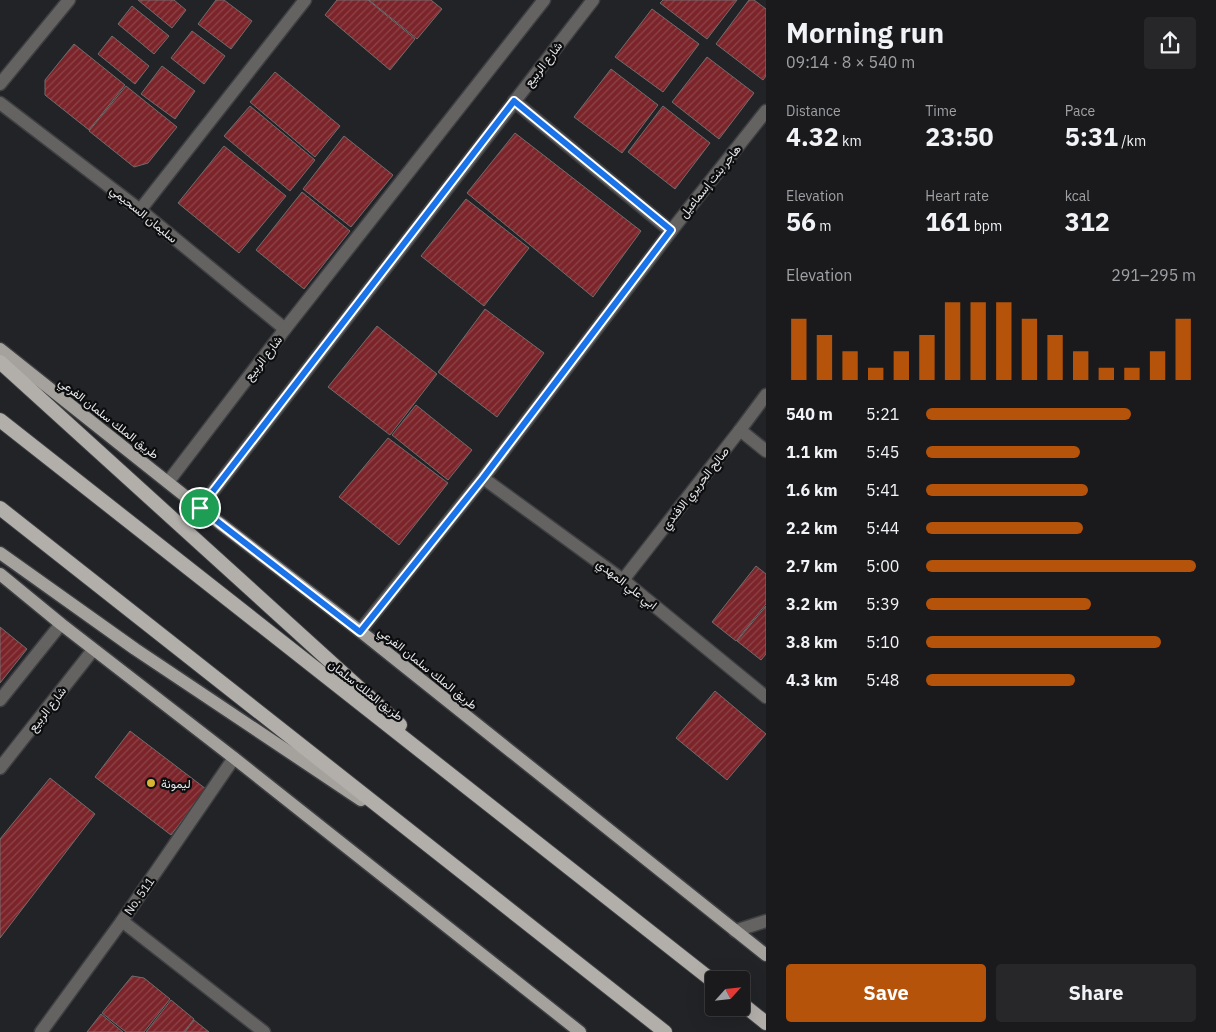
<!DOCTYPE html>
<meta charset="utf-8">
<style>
body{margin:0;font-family:"IBM Plex Sans",Vazirmatn,sans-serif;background:#27272a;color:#f1f3f6;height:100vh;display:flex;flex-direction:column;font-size:19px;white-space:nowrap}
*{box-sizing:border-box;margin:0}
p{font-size:16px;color:#9fa1a4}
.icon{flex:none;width:28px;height:28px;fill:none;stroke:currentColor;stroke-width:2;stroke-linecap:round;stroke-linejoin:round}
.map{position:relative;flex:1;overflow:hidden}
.details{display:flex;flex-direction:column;background:#1a1a1d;width:450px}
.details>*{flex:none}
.needle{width:32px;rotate:63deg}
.tools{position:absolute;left:705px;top:971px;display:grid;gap:10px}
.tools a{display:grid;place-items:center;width:45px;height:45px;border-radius:5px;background:#1a1a1d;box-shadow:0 5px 20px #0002,0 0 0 1px #38383b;font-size:25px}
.pin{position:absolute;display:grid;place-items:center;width:42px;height:42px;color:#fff;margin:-21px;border:2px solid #fff;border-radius:50%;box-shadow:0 1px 5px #0007}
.round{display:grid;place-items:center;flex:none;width:52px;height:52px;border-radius:5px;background:#27272a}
.summary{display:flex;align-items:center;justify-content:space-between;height:85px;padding:0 20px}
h1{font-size:28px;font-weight:800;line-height:38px}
.stats{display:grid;grid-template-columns:repeat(3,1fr);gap:8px;height:85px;padding:5px 20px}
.stats div{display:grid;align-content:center}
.stats b{font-size:25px;font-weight:800}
.stats small{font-size:14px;font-weight:400}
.stats p{font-size:14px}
.chart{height:140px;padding:10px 20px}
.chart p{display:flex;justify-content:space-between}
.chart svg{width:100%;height:90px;margin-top:5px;stroke:#b45309;stroke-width:6}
.action{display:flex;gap:10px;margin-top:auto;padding:10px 20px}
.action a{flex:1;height:58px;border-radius:5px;background:#b45309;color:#fff;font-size:20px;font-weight:800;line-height:58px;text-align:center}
.action a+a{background:#27272a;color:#f1f3f6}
ul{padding:0 20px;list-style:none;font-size:16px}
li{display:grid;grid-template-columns:80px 60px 1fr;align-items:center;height:38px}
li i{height:12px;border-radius:6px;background:#b45309}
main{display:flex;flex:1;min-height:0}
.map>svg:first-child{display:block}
.building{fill:url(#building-hatch);stroke:#726c6c}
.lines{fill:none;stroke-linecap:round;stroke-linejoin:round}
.minor-casing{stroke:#3e3f42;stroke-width:15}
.tertiary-casing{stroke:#3e3f42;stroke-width:15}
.primary-casing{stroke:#3e3f42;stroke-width:15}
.trunk-casing{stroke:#3e3f42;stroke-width:16}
.minor{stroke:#646361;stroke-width:12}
.tertiary{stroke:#646361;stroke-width:12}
.primary{stroke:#a5a29e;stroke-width:12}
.trunk{stroke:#b2aeaa;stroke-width:14}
.route-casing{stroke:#fff;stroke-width:10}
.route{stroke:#1a73e8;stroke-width:6}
.poi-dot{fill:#d8b434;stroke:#0c0d0e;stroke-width:2}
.labels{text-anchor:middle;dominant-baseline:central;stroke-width:4.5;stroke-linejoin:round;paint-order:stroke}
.street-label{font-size:12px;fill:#e8e8eb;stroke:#0c0d0e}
.poi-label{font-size:12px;fill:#e8e8eb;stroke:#0c0d0e;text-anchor:start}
</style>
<main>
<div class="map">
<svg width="766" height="1032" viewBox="0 0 766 1032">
<defs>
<pattern id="building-hatch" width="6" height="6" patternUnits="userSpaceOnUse" patternTransform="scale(1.25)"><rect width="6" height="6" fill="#7b242a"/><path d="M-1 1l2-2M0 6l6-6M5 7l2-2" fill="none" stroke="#8e4449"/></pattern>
</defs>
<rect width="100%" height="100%" fill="#222327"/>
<g class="building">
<polygon points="138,0 174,0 186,10 172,28"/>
<polygon points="216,0 224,0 252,21 231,49 198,24"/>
<polygon points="337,0 368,0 415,39 390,70 325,15"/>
<polygon points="369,0 431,0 442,9 417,39"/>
<polygon points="663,0 737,0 707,39 660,3"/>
<polygon points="749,0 754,0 766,9 766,76 763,80 716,44"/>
<polygon points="132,6 169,36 154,54 118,24"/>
<polygon points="652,9 699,44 663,92 615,57"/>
<polygon points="192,31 225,56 204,84 171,58"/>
<polygon points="112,36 149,66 135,84 98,54"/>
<polygon points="74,44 125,85 89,130 45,95 45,80"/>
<polygon points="707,57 754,93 719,139 672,102"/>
<polygon points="162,66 195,91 175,119 141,94"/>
<polygon points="611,69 658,105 622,153 574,117"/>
<polygon points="275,72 340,126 315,157 250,102"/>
<polygon points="126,86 177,127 148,163 134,167 89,131"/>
<polygon points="250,106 315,160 290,191 224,136"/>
<polygon points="663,106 710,143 675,189 628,152"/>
<polygon points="515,133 641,231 593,297 467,193"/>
<polygon points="344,136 393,175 351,227 303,189"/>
<polygon points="224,146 286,196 239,253 178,203"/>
<polygon points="302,192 350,231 304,289 256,250"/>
<polygon points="466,199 529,248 484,306 421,256"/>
<polygon points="485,309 544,353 497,417 438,372"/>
<polygon points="377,326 437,374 390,435 328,387"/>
<polygon points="416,405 472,450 448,480 392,435"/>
<polygon points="388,438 448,483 399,545 339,497"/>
<polygon points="756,566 766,574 766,604 736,641 712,622"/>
<polygon points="766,606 766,654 761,660 737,641"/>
<polygon points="0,627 27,649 0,683"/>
<polygon points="715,691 766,734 727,780 676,738"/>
<polygon points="130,731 206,789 171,835 95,777"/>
<polygon points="50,778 95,814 0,938 0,839"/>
<polygon points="132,976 144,978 170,999 144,1032 126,1032 102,1013"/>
<polygon points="171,1000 194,1019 184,1032 146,1032"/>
<polygon points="101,1014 123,1032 87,1032"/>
<polygon points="194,1020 209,1032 185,1032"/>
</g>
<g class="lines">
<g class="minor-casing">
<g id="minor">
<polyline points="0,84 69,0"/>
<polyline points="514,101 671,231"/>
<polyline points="0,103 140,210 285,329"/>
<polyline points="140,210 305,0"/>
<polyline points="740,430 766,451"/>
<polyline points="483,478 623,580 766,697"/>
<polyline points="623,580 740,430 766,395"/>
<polyline points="360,631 483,478 671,231 766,111"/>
<polyline points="0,700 61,624"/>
<polyline points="0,768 93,650"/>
<polyline points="122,921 264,1032"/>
<polyline points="735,931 766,921"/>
<polyline points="41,1032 122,921 234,758"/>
</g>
</g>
<g class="tertiary-casing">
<g id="tertiary">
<polyline points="168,482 285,329 544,0"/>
<polyline points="200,508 593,0"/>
</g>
</g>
<g class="primary-casing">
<g id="primary">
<polyline points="0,349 200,508 360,631 766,955"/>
<polyline points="0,553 135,649 361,800"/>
<polyline points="0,574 61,624 234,758 580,1032"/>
</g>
</g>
<g class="trunk-casing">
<g id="trunk">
<polyline points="0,362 400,725"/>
<polyline points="0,420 714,982"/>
<polyline points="0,508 665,1032"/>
<polyline points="741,1003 766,1023"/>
</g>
</g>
<use href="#minor" class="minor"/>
<use href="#tertiary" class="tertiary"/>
<use href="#primary" class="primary"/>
<use href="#trunk" class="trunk"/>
</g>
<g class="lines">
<g class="route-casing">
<polygon id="route" points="514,101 671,230 483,478 360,632 200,508"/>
</g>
<use href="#route" class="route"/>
</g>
<circle class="poi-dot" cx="151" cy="783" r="5"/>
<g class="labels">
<g class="street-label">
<text transform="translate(543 64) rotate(-52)">شارع الربيع</text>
<text transform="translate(710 181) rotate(-51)">هاجر بنت إسماعيل</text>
<text transform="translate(144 214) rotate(39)">سليمان السحيمي</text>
<text transform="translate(263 358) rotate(-52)">شارع الربيع</text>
<text transform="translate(109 418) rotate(38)">طريق الملك سلمان الفرعي</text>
<text transform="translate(695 488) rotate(-52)">صالح الحريري الافندي</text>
<text transform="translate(627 584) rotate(38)">ابي علي المهدي</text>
<text transform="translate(428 668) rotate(39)">طريق الملك سلمان الفرعي</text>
<text transform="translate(366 690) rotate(38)">طريق الملك سلمان</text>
<text transform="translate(47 709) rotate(-52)">شارع الربيع</text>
<text transform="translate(139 896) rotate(-55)">No. 511</text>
</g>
<g class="poi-label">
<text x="161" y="783">ليمونة</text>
</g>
</g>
</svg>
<div class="tools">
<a><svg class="needle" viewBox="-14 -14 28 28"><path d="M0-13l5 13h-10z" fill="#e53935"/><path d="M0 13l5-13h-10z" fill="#9fa1a4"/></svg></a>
</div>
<div class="pin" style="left:200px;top:508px;background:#1e9e55"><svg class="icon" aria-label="arrive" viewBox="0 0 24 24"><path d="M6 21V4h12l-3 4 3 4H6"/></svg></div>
</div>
<section class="details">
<div class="summary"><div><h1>Morning run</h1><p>09:14 · 8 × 540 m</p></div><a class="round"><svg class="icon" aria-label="share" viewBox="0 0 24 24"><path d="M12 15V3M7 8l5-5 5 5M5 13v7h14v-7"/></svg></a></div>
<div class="stats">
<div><p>Distance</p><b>4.32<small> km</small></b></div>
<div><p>Time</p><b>23:50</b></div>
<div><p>Pace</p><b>5:31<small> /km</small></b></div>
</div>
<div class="stats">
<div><p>Elevation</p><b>56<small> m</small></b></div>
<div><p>Heart rate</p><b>161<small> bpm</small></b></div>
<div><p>kcal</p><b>312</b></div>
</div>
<div class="chart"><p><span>Elevation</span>291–295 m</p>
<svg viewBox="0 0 160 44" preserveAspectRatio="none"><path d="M5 44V14M15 44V22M25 44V30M35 44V38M45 44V30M55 44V22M65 44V6M75 44V6M85 44V6M95 44V14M105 44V22M115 44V30M125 44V38M135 44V38M145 44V30M155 44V14"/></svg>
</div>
<ul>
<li><b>540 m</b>5:21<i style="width:76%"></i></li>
<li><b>1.1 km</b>5:45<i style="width:57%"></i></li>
<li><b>1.6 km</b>5:41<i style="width:60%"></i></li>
<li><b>2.2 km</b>5:44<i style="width:58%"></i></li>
<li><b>2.7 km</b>5:00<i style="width:100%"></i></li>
<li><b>3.2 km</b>5:39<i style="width:61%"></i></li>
<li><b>3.8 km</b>5:10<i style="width:87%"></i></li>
<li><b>4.3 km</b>5:48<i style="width:55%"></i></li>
</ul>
<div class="action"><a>Save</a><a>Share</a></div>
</section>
</main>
